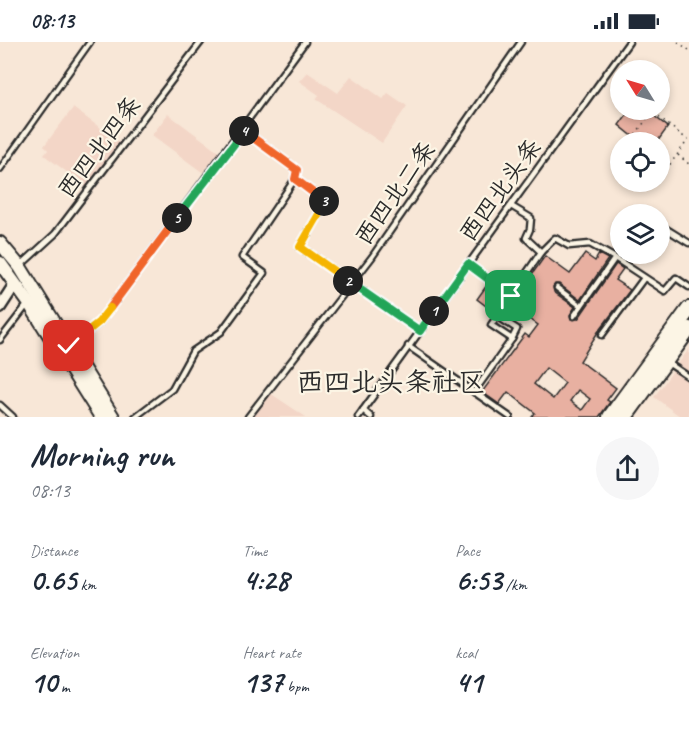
<!DOCTYPE html>
<meta charset="utf-8">
<style>
body{margin:0;font-family:Caveat,"LXGW WenKai TC",sans-serif;background:#f6f6f7;color:#1f2937;height:100vh;display:flex;flex-direction:column;font-size:22px;white-space:nowrap}
*{box-sizing:border-box;margin:0}
p{font-size:20px;color:#747a83}
.icon{flex:none;width:33px;height:33px;fill:none;stroke:currentColor;stroke-width:2;stroke-linecap:round;stroke-linejoin:round}
.map{position:relative;height:375px;overflow:hidden}
.side{display:flex;flex-direction:column;background:#fff;flex:1}
.side>*{flex:none}
.needle{width:39px;rotate:307deg}
.controls{position:absolute;left:610px;top:18px;display:grid;gap:12px}
.controls a{display:grid;place-items:center;width:60px;height:60px;border-radius:50%;background:#fff;box-shadow:0 3px 9px #0003;font-size:30px}
.pin{position:absolute;display:grid;place-items:center;width:51px;height:51px;color:#fff;margin:-26px;border-radius:12px;box-shadow:0 3px 9px #0006}
.km{position:absolute;width:30px;height:30px;margin:-15px;border-radius:50%;background:#222;color:#fff;font-size:16px;line-height:30px;text-align:center}
.round{display:grid;place-items:center;flex:none;width:63px;height:63px;border-radius:32px;background:#f6f6f7}
.head{display:flex;align-items:center;justify-content:space-between;height:102px;padding:0 30px}
h1{font-size:33px;font-weight:700;line-height:45px}
.metrics{display:grid;grid-template-columns:repeat(3,1fr);gap:9px;height:102px;padding:6px 30px}
.metrics div{display:grid;align-content:center}
.metrics b{font-size:30px;font-weight:700}
.metrics small{font-size:16px;font-weight:400}
.metrics p{font-size:16px}
.status{display:flex;justify-content:space-between;align-items:center;height:42px;padding:0 30px;background:#fff;direction:ltr}
.status svg{height:16px;fill:currentColor}
.map>svg:first-child{display:block}
.built{fill:#f3d6c7}
.building{fill:#e8b0a1;stroke:#2b2b2b;stroke-width:1.5;fill-rule:evenodd}
.lines{fill:none;stroke-linecap:round;stroke-linejoin:round}
.service-casing{stroke:#2b2b2b;stroke-width:9}
.tertiary-casing{stroke:#2b2b2b;stroke-width:15}
.secondary-casing{stroke:#2b2b2b;stroke-width:16}
.primary-casing{stroke:#2b2b2b;stroke-width:18}
.path{stroke:#2b2b2b;stroke-width:1.5;stroke-dasharray:1.5 4.5;stroke-linecap:butt}
.service{stroke:#fcf5e5;stroke-width:4.5}
.tertiary{stroke:#fcf5e5;stroke-width:10}
.secondary{stroke:#fcf5e5;stroke-width:12}
.primary{stroke:#fcf5e5;stroke-width:14}
.split-1-casing{stroke:#fff;stroke-width:12}
.split-2-casing{stroke:#fff;stroke-width:12}
.split-3-casing{stroke:#fff;stroke-width:12}
.split-4-casing{stroke:#fff;stroke-width:12}
.split-5-casing{stroke:#fff;stroke-width:12}
.split-6-casing{stroke:#fff;stroke-width:12}
.split-7-casing{stroke:#fff;stroke-width:12}
.split-1{stroke:#22a559;stroke-width:8}
.split-2{stroke:#22a559;stroke-width:8}
.split-3{stroke:#f5b400;stroke-width:8}
.split-4{stroke:#f0652b;stroke-width:8}
.split-5{stroke:#22a559;stroke-width:8}
.split-6{stroke:#f0652b;stroke-width:8}
.split-7{stroke:#f5b400;stroke-width:8}
.labels{text-anchor:middle;dominant-baseline:central;stroke-width:4.5;stroke-linejoin:round;paint-order:stroke}
.street-label{font-size:24px;fill:#2b2b2b;stroke:#fcf5e5}
.quarter-label{font-size:27px;fill:#2b2b2b;stroke:#fcf5e5}
</style>
<div class="status"><b>08:13</b><svg viewBox="0 0 49 12"><path d="M0 12V9h3v3zM5 12V6h3v6zM10 12V3h3v9zM15 12V0h3v12zM26 1h20v11H26zM47 4h2v5h-2z"/></svg></div>
<div class="map">
<svg width="689" height="375" viewBox="0 0 689 375">
<rect width="100%" height="100%" fill="#f8e7d7"/>
<filter id="ink" filterUnits="userSpaceOnUse"><feTurbulence type="fractalNoise" baseFrequency=".0167" numOctaves="2"/><feDisplacementMap in="SourceGraphic" scale="12" xChannelSelector="R" yChannelSelector="G"/><feConvolveMatrix kernelMatrix="1 2 1 2 8 2 1 2 1" color-interpolation-filters="sRGB"/></filter>
<g filter="url(#ink)">
<g class="built">
<polygon points="307,30 338,51 351,34 383,57 388,51 407,64 382,101 316,57 319,53 299,39"/>
<polygon points="73,66 121,101 87,145 44,113 48,108 44,104"/>
<polygon points="168,72 222,112 206,133 152,93"/>
<polygon points="689,307 689,375 681,375 654,355"/>
<polygon points="270,351 306,375 251,375"/>
</g>
<g class="building">
<polygon points="630,68 642,68 652,76 654,74 668,85 657,100 640,100 619,83"/>
<path d="M585,212l10,7 4,-7 9,5 -28,41 -21,-16h-4l-2,3 1,5 21,15 -5,8 1,4h7l38,-55 7,5 -8,11 15,10 -32,42 -18,29 36,27 -9,12 3,2 -11,15h-67l3,-4 -27,-21 -9,12 -17,-12 43,-58 4,3 9,-12 -28,-20 35,-49 25,18zM546,326l19,15 -12,16 -19,-15zM578,348l12,9 -8,11 -12,-9z"/>
<polygon points="487,243 504,256 494,270 477,257"/>
</g>
<g class="lines">
<g class="service-casing">
<g id="service">
<polyline points="243,88 297,128 295,137 326,160 300,205 420,289"/>
<polyline points="0,127 90,0"/>
<polyline points="511,164 531,176 530,187 526,196 541,210"/>
<polyline points="660,183 689,201"/>
<polyline points="468,222 511,254"/>
<polyline points="20,224 55,192 201,0"/>
<polyline points="557,246 581,264"/>
<polyline points="497,274 517,287 512,297 491,283 541,210 555,196 569,204 590,202 615,216 665,249 676,236 689,245"/>
<polyline points="574,274 615,216"/>
<polyline points="602,293 644,236"/>
<polyline points="0,298 27,263"/>
<polyline points="69,304 99,281 305,0"/>
<polyline points="408,304 510,375"/>
<polyline points="668,321 689,335"/>
<polyline points="474,350 512,297"/>
<polyline points="0,363 13,375"/>
<polyline points="363,368 371,375"/>
<polyline points="135,375 172,347 193,309 221,290 264,231 242,215 295,137"/>
<polyline points="248,375 372,215 521,0"/>
<polyline points="358,375 629,0"/>
</g>
</g>
<g class="tertiary-casing">
<polyline id="tertiary" points="0,265 15,242"/>
</g>
<g class="secondary-casing">
<g id="secondary">
<polyline points="0,201 20,225 113,375"/>
<polyline points="0,221 29,261 101,375"/>
</g>
</g>
<g class="primary-casing">
<g id="primary">
<polyline points="610,375 689,267"/>
<polyline points="625,375 689,287"/>
</g>
</g>
<g class="path">
<polyline points="678,0 689,8"/>
<polyline points="637,100 632,97 652,70 688,98 668,125 660,119"/>
<polyline points="678,113 689,122"/>
</g>
<use href="#service" class="service"/>
<use href="#tertiary" class="tertiary"/>
<use href="#secondary" class="secondary"/>
<use href="#primary" class="primary"/>
</g>
</g>
<g class="lines" filter="url(#ink)">
<g class="split-1-casing">
<polyline id="split-1" points="434,269 468,222 511,254"/>
</g>
<g class="split-2-casing">
<polyline id="split-2" points="348,239 420,289 434,269"/>
</g>
<g class="split-3-casing">
<polyline id="split-3" points="324,159 326,160 300,205 348,239"/>
</g>
<g class="split-4-casing">
<polyline id="split-4" points="244,89 297,128 295,137 324,159"/>
</g>
<g class="split-5-casing">
<polyline id="split-5" points="177,176 244,89"/>
</g>
<g class="split-6-casing">
<polyline id="split-6" points="110,266 177,176"/>
</g>
<g class="split-7-casing">
<polyline id="split-7" points="69,304 99,280 110,266"/>
</g>
<use href="#split-1" class="split-1"/>
<use href="#split-2" class="split-2"/>
<use href="#split-3" class="split-3"/>
<use href="#split-4" class="split-4"/>
<use href="#split-5" class="split-5"/>
<use href="#split-6" class="split-6"/>
<use href="#split-7" class="split-7"/>
</g>
<g class="labels">
<g class="street-label">
<text transform="translate(99 105) rotate(-53)">西四北四条</text>
<text transform="translate(500 148) rotate(-54)">西四北头条</text>
<text transform="translate(395 151) rotate(-55)">西四北二条</text>
</g>
<g class="quarter-label">
<text x="391" y="340">西四北头条社区</text>
</g>
</g>
</svg>
<div class="controls">
<a><svg class="needle" viewBox="-14 -14 28 28"><path d="M0-13l5 13h-10z" fill="#e53935"/><path d="M0 13l5-13h-10z" fill="#747a83"/></svg></a>
<a><svg class="icon" aria-label="locate" viewBox="0 0 24 24"><circle cx="12" cy="12" r="6"/><path d="M12 2v4M12 18v4M2 12h4M18 12h4"/></svg></a>
<a><svg class="icon" aria-label="layers" viewBox="0 0 24 24"><path d="M12 4l9 5-9 5-9-5zM3 14l9 5 9-5"/></svg></a>
</div>
<div class="pin" style="left:511px;top:254px;background:#1e9e55"><svg class="icon" aria-label="arrive" viewBox="0 0 24 24"><path d="M6 21V4h12l-3 4 3 4H6"/></svg></div>
<div class="pin" style="left:69px;top:304px;background:#d93025"><svg class="icon" aria-label="check" viewBox="0 0 24 24"><path d="M5 12l5 5 9-10"/></svg></div>
<b class="km" style="left:434px;top:269px">1</b>
<b class="km" style="left:348px;top:239px">2</b>
<b class="km" style="left:324px;top:159px">3</b>
<b class="km" style="left:244px;top:89px">4</b>
<b class="km" style="left:177px;top:176px">5</b>
</div>
<section class="side">
<div class="head"><div><h1>Morning run</h1><p>08:13</p></div><a class="round"><svg class="icon" aria-label="share" viewBox="0 0 24 24"><path d="M12 15V3M7 8l5-5 5 5M5 13v7h14v-7"/></svg></a></div>
<div class="metrics">
<div><p>Distance</p><b>0.65<small> km</small></b></div>
<div><p>Time</p><b>4:28</b></div>
<div><p>Pace</p><b>6:53<small> /km</small></b></div>
</div>
<div class="metrics">
<div><p>Elevation</p><b>10<small> m</small></b></div>
<div><p>Heart rate</p><b>137<small> bpm</small></b></div>
<div><p>kcal</p><b>41</b></div>
</div>
</section>
